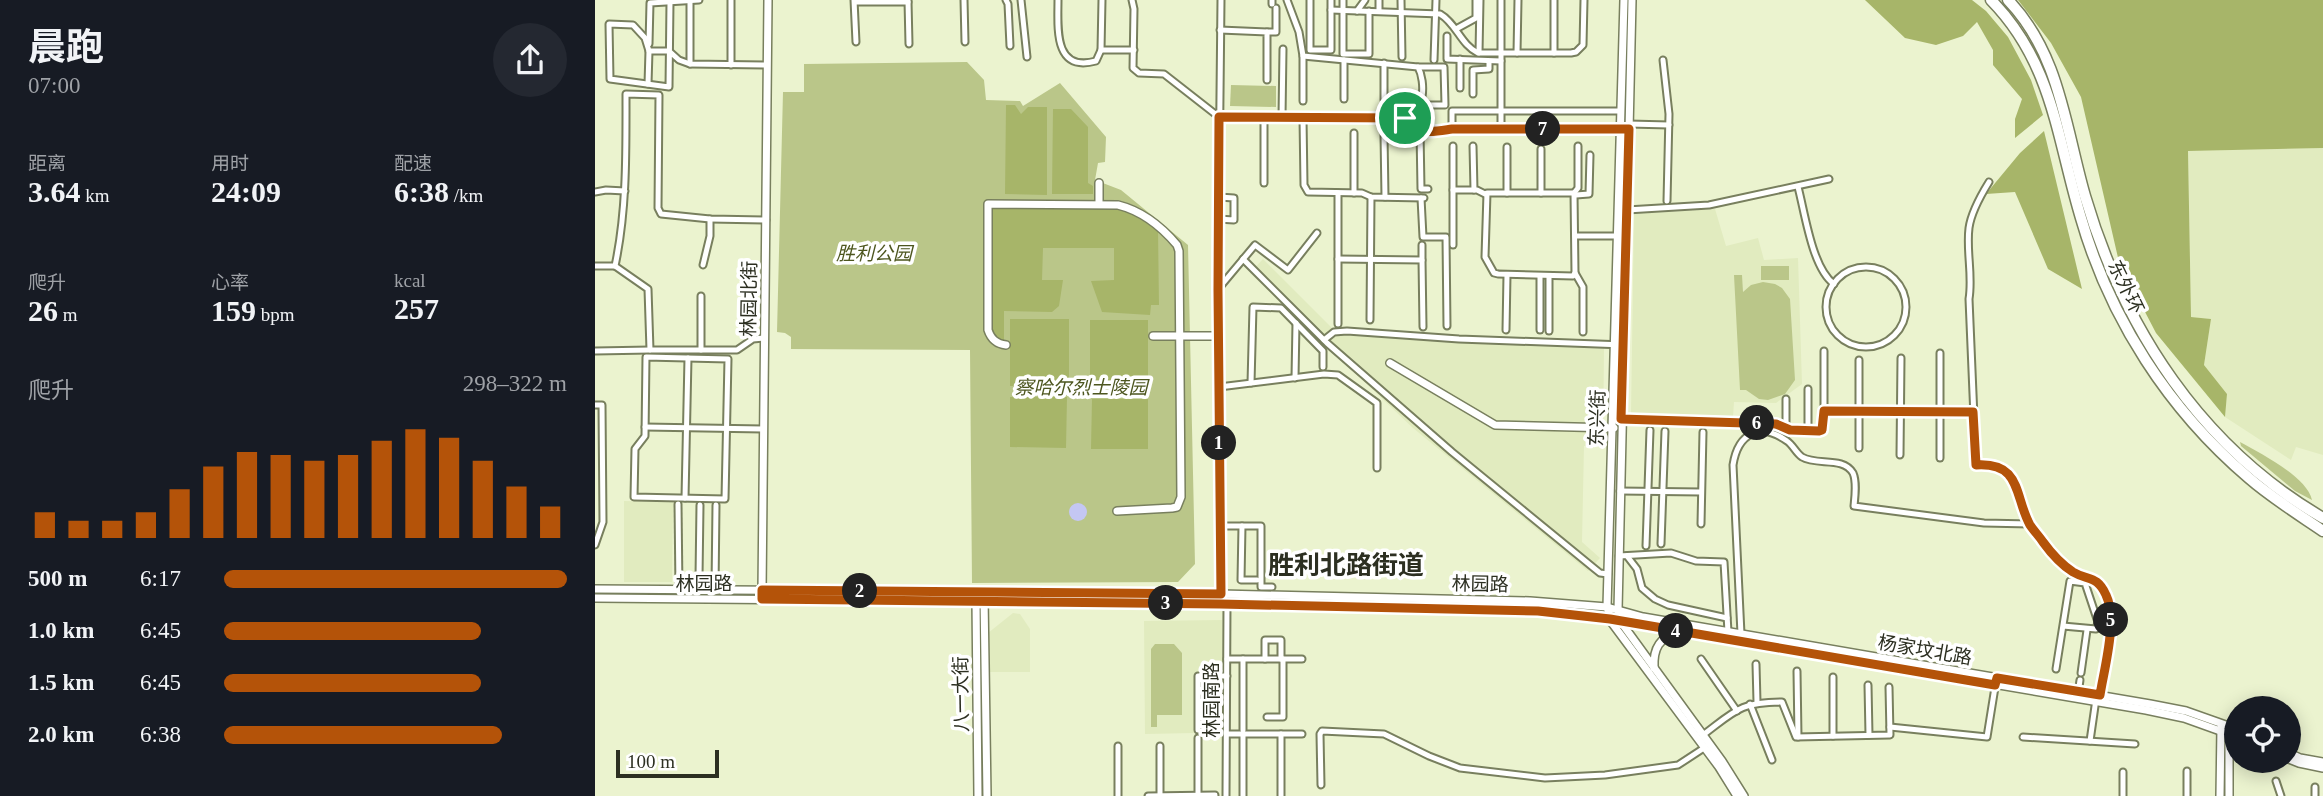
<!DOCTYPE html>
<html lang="zh">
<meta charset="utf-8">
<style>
body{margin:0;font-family:"Times New Roman","Noto Sans SC",serif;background:#242831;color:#f1f3f6;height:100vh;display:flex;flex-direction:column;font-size:26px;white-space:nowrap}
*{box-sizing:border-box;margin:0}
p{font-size:23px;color:#9ea1a6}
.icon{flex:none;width:38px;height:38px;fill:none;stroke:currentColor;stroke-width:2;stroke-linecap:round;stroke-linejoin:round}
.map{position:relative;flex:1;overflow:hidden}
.sheet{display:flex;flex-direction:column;background:#171b24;width:595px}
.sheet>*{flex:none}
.fabs{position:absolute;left:1629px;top:696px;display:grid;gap:14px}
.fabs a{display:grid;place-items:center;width:77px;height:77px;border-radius:50%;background:#171b24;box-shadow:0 4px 18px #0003;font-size:35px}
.scale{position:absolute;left:21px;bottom:18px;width:103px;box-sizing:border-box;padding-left:7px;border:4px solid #2c2f21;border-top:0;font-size:19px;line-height:24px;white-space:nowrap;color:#2c2f21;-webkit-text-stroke:5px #fff;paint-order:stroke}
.pin{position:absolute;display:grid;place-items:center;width:60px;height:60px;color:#fff;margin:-30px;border:4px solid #fff;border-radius:50%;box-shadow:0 2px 7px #0007}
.km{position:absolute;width:35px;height:35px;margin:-18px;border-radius:50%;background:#222;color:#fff;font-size:19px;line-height:35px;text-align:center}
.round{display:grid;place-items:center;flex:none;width:74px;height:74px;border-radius:37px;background:#242831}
.head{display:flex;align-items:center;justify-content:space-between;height:119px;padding:0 28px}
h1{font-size:38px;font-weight:700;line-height:52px}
.figures{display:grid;grid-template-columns:repeat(3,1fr);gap:10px;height:119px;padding:7px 28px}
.figures div{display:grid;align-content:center}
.figures b{font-size:30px;font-weight:700}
.figures small{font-size:19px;font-weight:400}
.figures p{font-size:19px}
.chart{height:196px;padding:14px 28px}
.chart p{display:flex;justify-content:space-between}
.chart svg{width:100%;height:126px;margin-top:7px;stroke:#b45309;stroke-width:6}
ul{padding:0 28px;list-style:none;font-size:23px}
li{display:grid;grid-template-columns:112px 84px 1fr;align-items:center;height:52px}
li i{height:18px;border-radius:9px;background:#b45309}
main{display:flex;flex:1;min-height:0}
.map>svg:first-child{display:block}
.built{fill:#e1ebbf}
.green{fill:#bac689}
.forest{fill:#a7b569}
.water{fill:#c4c7f3}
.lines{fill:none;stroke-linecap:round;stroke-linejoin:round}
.street-casing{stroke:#787f5e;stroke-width:9}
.secondary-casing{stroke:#787f5e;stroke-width:10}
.highway-casing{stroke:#787f5e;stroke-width:13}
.street{stroke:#fff;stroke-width:5}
.secondary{stroke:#fff;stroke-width:7}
.highway{stroke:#fff;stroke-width:10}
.route-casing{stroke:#fff;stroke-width:14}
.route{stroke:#b45309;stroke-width:9}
.labels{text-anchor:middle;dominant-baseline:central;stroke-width:7;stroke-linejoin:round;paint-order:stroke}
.park-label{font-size:19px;font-style:italic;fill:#4d561f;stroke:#fff}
.street-label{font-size:19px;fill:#2c2f21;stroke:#fff}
.district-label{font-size:26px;font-weight:bold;fill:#2c2f21;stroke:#fff}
</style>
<main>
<section class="sheet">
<div class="head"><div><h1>晨跑</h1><p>07:00</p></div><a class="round"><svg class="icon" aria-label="share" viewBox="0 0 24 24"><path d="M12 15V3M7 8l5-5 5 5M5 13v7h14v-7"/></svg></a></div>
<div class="figures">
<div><p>距离</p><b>3.64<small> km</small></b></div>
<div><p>用时</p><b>24:09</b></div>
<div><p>配速</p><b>6:38<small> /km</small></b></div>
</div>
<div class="figures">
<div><p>爬升</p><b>26<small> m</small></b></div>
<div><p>心率</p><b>159<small> bpm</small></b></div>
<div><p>kcal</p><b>257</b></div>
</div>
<div class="chart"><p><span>爬升</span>298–322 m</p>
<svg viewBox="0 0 160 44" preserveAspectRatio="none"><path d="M5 44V35M15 44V38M25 44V38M35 44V35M45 44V27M55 44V19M65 44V14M75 44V15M85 44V17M95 44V15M105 44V10M115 44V6M125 44V9M135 44V17M145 44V26M155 44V33"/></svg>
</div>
<ul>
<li><b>500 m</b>6:17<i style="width:100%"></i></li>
<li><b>1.0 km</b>6:45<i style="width:75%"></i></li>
<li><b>1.5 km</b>6:45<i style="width:75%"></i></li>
<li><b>2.0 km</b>6:38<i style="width:81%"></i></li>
</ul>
</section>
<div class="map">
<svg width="1728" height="796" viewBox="0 0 1728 796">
<rect width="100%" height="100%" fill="#ebf3cf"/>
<g class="built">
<polygon points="1728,148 1728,455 1701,447 1696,460 1630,417 1632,394 1609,365 1616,319 1596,317 1593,151"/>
<polygon points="1120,209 1131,246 1163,238 1169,260 1203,258 1207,384 1181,403 1139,402 1138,417 1036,415 1039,214"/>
<polygon points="668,259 737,328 743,332 743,335 1009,348 1008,445 989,446 987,542 1005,558 993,571 818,428 655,273"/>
<polygon points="29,501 78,502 77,582 29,582"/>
<polygon points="418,613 425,614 435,629 435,672 393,672 393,633"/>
<polygon points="627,620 627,674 600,675 600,733 550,734 549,621"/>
</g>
<g class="green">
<polygon points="372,62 389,80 391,100 425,101 428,106 465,83 511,137 510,162 503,163 500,180 526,190 593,245 600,564 583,582 377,583 375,350 196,349 196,337 190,333 182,332 188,92 209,92 209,64"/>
<polygon points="636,85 681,86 681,107 635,106"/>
<rect x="1166" y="266" width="28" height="14"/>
<polygon points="1139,275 1147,275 1148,292 1156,285 1168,282 1180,284 1187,288 1195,299 1200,380 1190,394 1173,400 1164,399 1151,390 1145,390"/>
<path d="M1645,442c20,11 67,35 72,58l-17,-9 -54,-45z"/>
<polygon points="560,644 579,644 587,653 587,715 562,715 562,727 556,727 556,649"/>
</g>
<g class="forest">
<polygon points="1270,0 1377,0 1391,11 1413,37 1436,80 1448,115 1420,138 1420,119 1427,99 1398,65 1398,50 1382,22 1368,36 1341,45 1310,38"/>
<polygon points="1423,0 1728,0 1728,148 1593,151 1596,317 1616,319 1609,365 1632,394 1630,417 1561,333 1524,262 1486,97 1456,43"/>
<polygon points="411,105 420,105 426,114 433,107 452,107 452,195 410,194"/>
<polygon points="458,109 476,109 493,127 493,183 498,186 498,194 457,194"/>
<polygon points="1449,131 1487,289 1453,269 1420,192 1391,194 1425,153"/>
<polygon points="395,206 527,208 550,219 563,230 564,305 556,305 555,315 507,312 496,281 519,280 519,248 448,248 447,280 468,280 464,306 457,312 409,311 409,341 401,340 395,328"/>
<rect x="415" y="319" width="59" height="67"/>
<rect x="495" y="320" width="58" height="67"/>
<polygon points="415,397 472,397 471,448 415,447"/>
<polygon points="497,399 553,399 553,449 496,449"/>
</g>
<circle class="water" cx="483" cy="512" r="9"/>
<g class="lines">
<g class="street-casing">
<g id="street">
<polyline points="136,0 136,65"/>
<polyline points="259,0 261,42"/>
<polyline points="369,0 370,42"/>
<polyline points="411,0 413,4 415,46"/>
<polyline points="426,0 432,57"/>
<path d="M463,0c0,27 -5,73 38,61l5,-11 1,-50"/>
<path d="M537,0l2,9 -1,59 6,5 25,1 55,43 186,1c13,18 27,14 47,11"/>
<path d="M692,0l12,32 4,24 115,11c8,15 7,48 -13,51"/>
<polyline points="715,0 715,50 736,50 736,0"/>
<polyline points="748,0 748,54 774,54 774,11"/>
<polyline points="806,0 807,57"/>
<polyline points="906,0 906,129"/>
<polyline points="959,0 959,53"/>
<polyline points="95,1 95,64"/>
<polyline points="313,1 314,44"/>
<polyline points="75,2 74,87 15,79 14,24 38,25 50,38 54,51 74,51 84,60 95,64 172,65"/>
<polyline points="261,2 313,2"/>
<polyline points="677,4 677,0"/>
<path d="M736,10l109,4c16,9 21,31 38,39h93l5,-1 7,-7 1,-45"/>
<polyline points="762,11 770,0"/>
<polyline points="784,11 784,0"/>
<polyline points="861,29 881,18 881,0"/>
<polyline points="625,30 672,32 672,80"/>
<polyline points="672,32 681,32 681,8"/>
<polyline points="852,36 852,59 906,61"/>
<polyline points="54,44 55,3 104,0"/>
<polyline points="506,50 539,50"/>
<polyline points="884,53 885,0"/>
<polyline points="922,53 923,0"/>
<polyline points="865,59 865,88"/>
<polyline points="749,60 749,99"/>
<polyline points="839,60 841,0"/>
<polyline points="1068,60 1074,114 1072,201"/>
<polyline points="789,63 789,100"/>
<polyline points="823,67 849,67 850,105 825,105"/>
<polyline points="53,84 54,51"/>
<polyline points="878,94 878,70 894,69 894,62"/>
<polyline points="708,101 708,56"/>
<polyline points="669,117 669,183"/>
<polyline points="687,117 688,49"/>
<polyline points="708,118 709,185 713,192 767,193 776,197 829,198"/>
<polyline points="1034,124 1074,125"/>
<polyline points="1026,129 857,129 857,111 1026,111"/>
<polyline points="825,131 826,189 833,189"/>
<polyline points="759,133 759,193"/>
<polyline points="789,135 790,197"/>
<polyline points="858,146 858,245"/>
<polyline points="878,146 879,190"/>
<polyline points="912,147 912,193"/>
<polyline points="946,149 946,193"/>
<path d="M1394,182c-8,13 -18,31 -20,46 -3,23 4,47 0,71l7,166h9l21,5 7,8 17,46 20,27 25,23 21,6 11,16 4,22 -11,78"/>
<path d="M1203,187c7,26 14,81 36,97"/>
<polyline points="624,189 626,0"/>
<polyline points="858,190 882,190 890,194"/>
<polyline points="0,192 11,190 30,191"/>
<polyline points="743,193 743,324"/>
<polygon points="892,193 979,193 980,273 978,276 903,274 899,273 890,257"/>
<polyline points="979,193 983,188 983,146"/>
<polyline points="981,195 994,194 995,155"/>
<polyline points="826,198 828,237 851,237 852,326"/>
<polyline points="1032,210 1114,205 1234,179"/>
<polyline points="623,219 639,220 639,198 624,197"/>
<polyline points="980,236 1023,236"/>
<polyline points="827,245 827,260"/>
<polyline points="648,259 732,343 857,452 1000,569 1005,573 1013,574"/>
<polyline points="743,259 827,260 828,327"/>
<polyline points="108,265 115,236 115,219"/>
<polyline points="0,266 20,266"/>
<circle cx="1271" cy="307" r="40"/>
<polyline points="980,273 988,287 988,332"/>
<polyline points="945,276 945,330"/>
<polyline points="624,288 660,245 693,270 722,233"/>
<polyline points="106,296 106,350"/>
<polyline points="775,320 776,197"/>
<polyline points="911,330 912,275"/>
<polyline points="954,331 954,276"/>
<path d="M169,338l-11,1 -16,11h-87l-2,-61 -33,-23c12,-56 11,-115 11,-172l33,1 -1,113 3,6 49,5 56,1"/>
<polyline points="729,340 739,332 752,331 864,339 1029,345"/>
<polyline points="0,351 55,350"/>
<polyline points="1345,353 1345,458"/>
<polygon points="51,357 133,359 130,499 39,497 40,449 50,436"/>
<polyline points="1264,360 1264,448"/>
<polyline points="700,378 701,323"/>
<polyline points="656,383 658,307 686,308 728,351 728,367"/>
<polyline points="624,387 729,374 743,375 782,403 782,468"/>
<polyline points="0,405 7,405 8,522 0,545"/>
<polyline points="1229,411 1378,412"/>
<polyline points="1026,419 1181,424 1195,430 1224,431 1227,430 1229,425 1229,351"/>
<polyline points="50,427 168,429"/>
<polyline points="1191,428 1191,399"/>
<polyline points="1213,431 1213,389"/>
<polyline points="1305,455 1306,358"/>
<polyline points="1025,491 1106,492"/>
<polyline points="90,498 93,358"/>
<polyline points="83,504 84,589"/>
<polyline points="1106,524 1108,432"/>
<polyline points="625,526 647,526 646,580 662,580"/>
<polyline points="647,526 666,526 666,587 677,587"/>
<polyline points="1066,544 1070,431"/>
<polyline points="1051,546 1055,430"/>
<polyline points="1024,556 1076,553 1101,561 1129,562 1133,632"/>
<polyline points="1032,556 1042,569 1047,588 1060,599 1073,605 1132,618"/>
<polyline points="84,578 104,578 105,505"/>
<polyline points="120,589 121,505"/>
<path d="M1146,634l-8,-169c5,-32 27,-43 54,-24 6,4 9,12 15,16 15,9 41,-1 51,16 4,9 2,23 1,33l130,17 46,1"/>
<polyline points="632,659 707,659"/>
<polyline points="670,659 670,640 686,640 686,659"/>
<polyline points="1106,659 1142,711"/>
<polyline points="1161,664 1162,702"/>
<polyline points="1461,669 1475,581 1490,583 1503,622 1501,629 1468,626"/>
<polyline points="1202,671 1203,737"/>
<polyline points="1486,673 1492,630"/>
<polyline points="1238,677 1238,736"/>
<polyline points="1273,685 1274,735"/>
<polyline points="1483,694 1485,680"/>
<polyline points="1155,704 1177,760"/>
<polyline points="672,717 688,717 688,659"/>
<polyline points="1295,727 1392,737 1401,681"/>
<polyline points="603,730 603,676 632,676"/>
<polyline points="648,730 648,659"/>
<polyline points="632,734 707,734"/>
<polyline points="648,734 648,796"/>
<polyline points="686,734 686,796"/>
<path d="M1108,735c32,-24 37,-33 79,-33l14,35 94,-2 -1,-48"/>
<polyline points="1428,737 1540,744"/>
<polyline points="603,738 603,796"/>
<polyline points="1495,741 1501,699"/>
<polyline points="523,746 523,796"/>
<polyline points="565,746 565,796"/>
<polyline points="1592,771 1592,796"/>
<polyline points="1528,772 1528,796"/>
<polyline points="1681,781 1686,796"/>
<polyline points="726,785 725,734 727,731 789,734 834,756 865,768 950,778 1010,775 1083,765 1109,748"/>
<polyline points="553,796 620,795"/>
<polyline points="631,796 632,604"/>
<polyline points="1720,796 1720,787"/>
</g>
</g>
<g class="secondary-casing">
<g id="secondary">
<polyline points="1029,0 1012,607 1017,623 1124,767 1142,796"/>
<polyline points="1037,0 1023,610 1028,625 1127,761 1149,796"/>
<polyline points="504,183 504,204"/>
<polyline points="624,189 626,596"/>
<polyline points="558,336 623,336"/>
<path d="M411,345c-10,-1 -15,-6 -18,-15v-126l130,1c24,6 43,21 59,40l2,6 2,246 -4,10 -5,1 -55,3"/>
<polyline points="795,363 900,425 1019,428"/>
<polyline points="0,589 626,594 935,601 1012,607 1048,617 1555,704 1591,711 1642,729"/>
<polyline points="167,592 173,0"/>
<polyline points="389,597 392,796"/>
<polyline points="0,598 625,604 930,610 987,614 1551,710 1589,718 1642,737"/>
<polyline points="381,600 383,796"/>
<path d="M1059,668c-1,-19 5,-31 24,-35"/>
<polyline points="1694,753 1705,758 1728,762"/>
<polyline points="1694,759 1704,763 1728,768"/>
<polyline points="1625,796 1626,727"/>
<polyline points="1634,796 1634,730"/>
</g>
</g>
<g class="highway-casing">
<g id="highway">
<path d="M1396,0c62,63 66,139 90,218 29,101 88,192 168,260 23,20 49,36 74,53"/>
<path d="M1413,0c52,54 57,127 77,196 39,133 116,251 238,322"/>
</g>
</g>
<use href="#street" class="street"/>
<use href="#secondary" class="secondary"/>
<use href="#highway" class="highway"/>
</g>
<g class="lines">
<g class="route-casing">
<path id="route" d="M624,117l186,1c13,18 27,14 47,11h177l-8,290 155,5 14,6 29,1 3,-1 2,-19 149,1 3,53c46,-3 38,31 54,60 4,6 9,11 13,17 8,11 19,23 30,30 15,9 24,3 33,23 12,25 -2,74 -6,100l-103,-17 -2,7 -385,-66 -72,-8 -318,-7 -458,-5v-9l459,4 -3,-304z"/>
</g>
<use href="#route" class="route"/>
</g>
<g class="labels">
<g class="park-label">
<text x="279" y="253">胜利公园</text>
<text x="486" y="387">察哈尔烈士陵园</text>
</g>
<g class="street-label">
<text transform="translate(1531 287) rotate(64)">东外环</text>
<text transform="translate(154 299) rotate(-89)">林园北街</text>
<text transform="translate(1002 418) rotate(-88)">东兴街</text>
<text x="109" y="583">林园路</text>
<text transform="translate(885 584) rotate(1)">林园路</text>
<text transform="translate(1330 650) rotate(10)">杨家坟北路</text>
<text transform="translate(366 694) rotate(-91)">八一大街</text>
<text transform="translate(616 700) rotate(-90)">林园南路</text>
</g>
<g class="district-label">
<text x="751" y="565">胜利北路街道</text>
</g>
</g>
</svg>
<div class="fabs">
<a><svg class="icon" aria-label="locate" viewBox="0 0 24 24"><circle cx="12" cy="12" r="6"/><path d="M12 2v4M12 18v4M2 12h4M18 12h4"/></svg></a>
</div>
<div class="scale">100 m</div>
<div class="pin" style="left:810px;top:118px;background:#1e9e55"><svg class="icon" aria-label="arrive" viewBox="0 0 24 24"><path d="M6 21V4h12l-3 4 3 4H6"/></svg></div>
<b class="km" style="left:624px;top:443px">1</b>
<b class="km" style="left:265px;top:591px">2</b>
<b class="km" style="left:571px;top:603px">3</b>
<b class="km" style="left:1081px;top:631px">4</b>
<b class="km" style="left:1516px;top:620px">5</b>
<b class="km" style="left:1162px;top:423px">6</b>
<b class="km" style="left:948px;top:129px">7</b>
</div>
</main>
